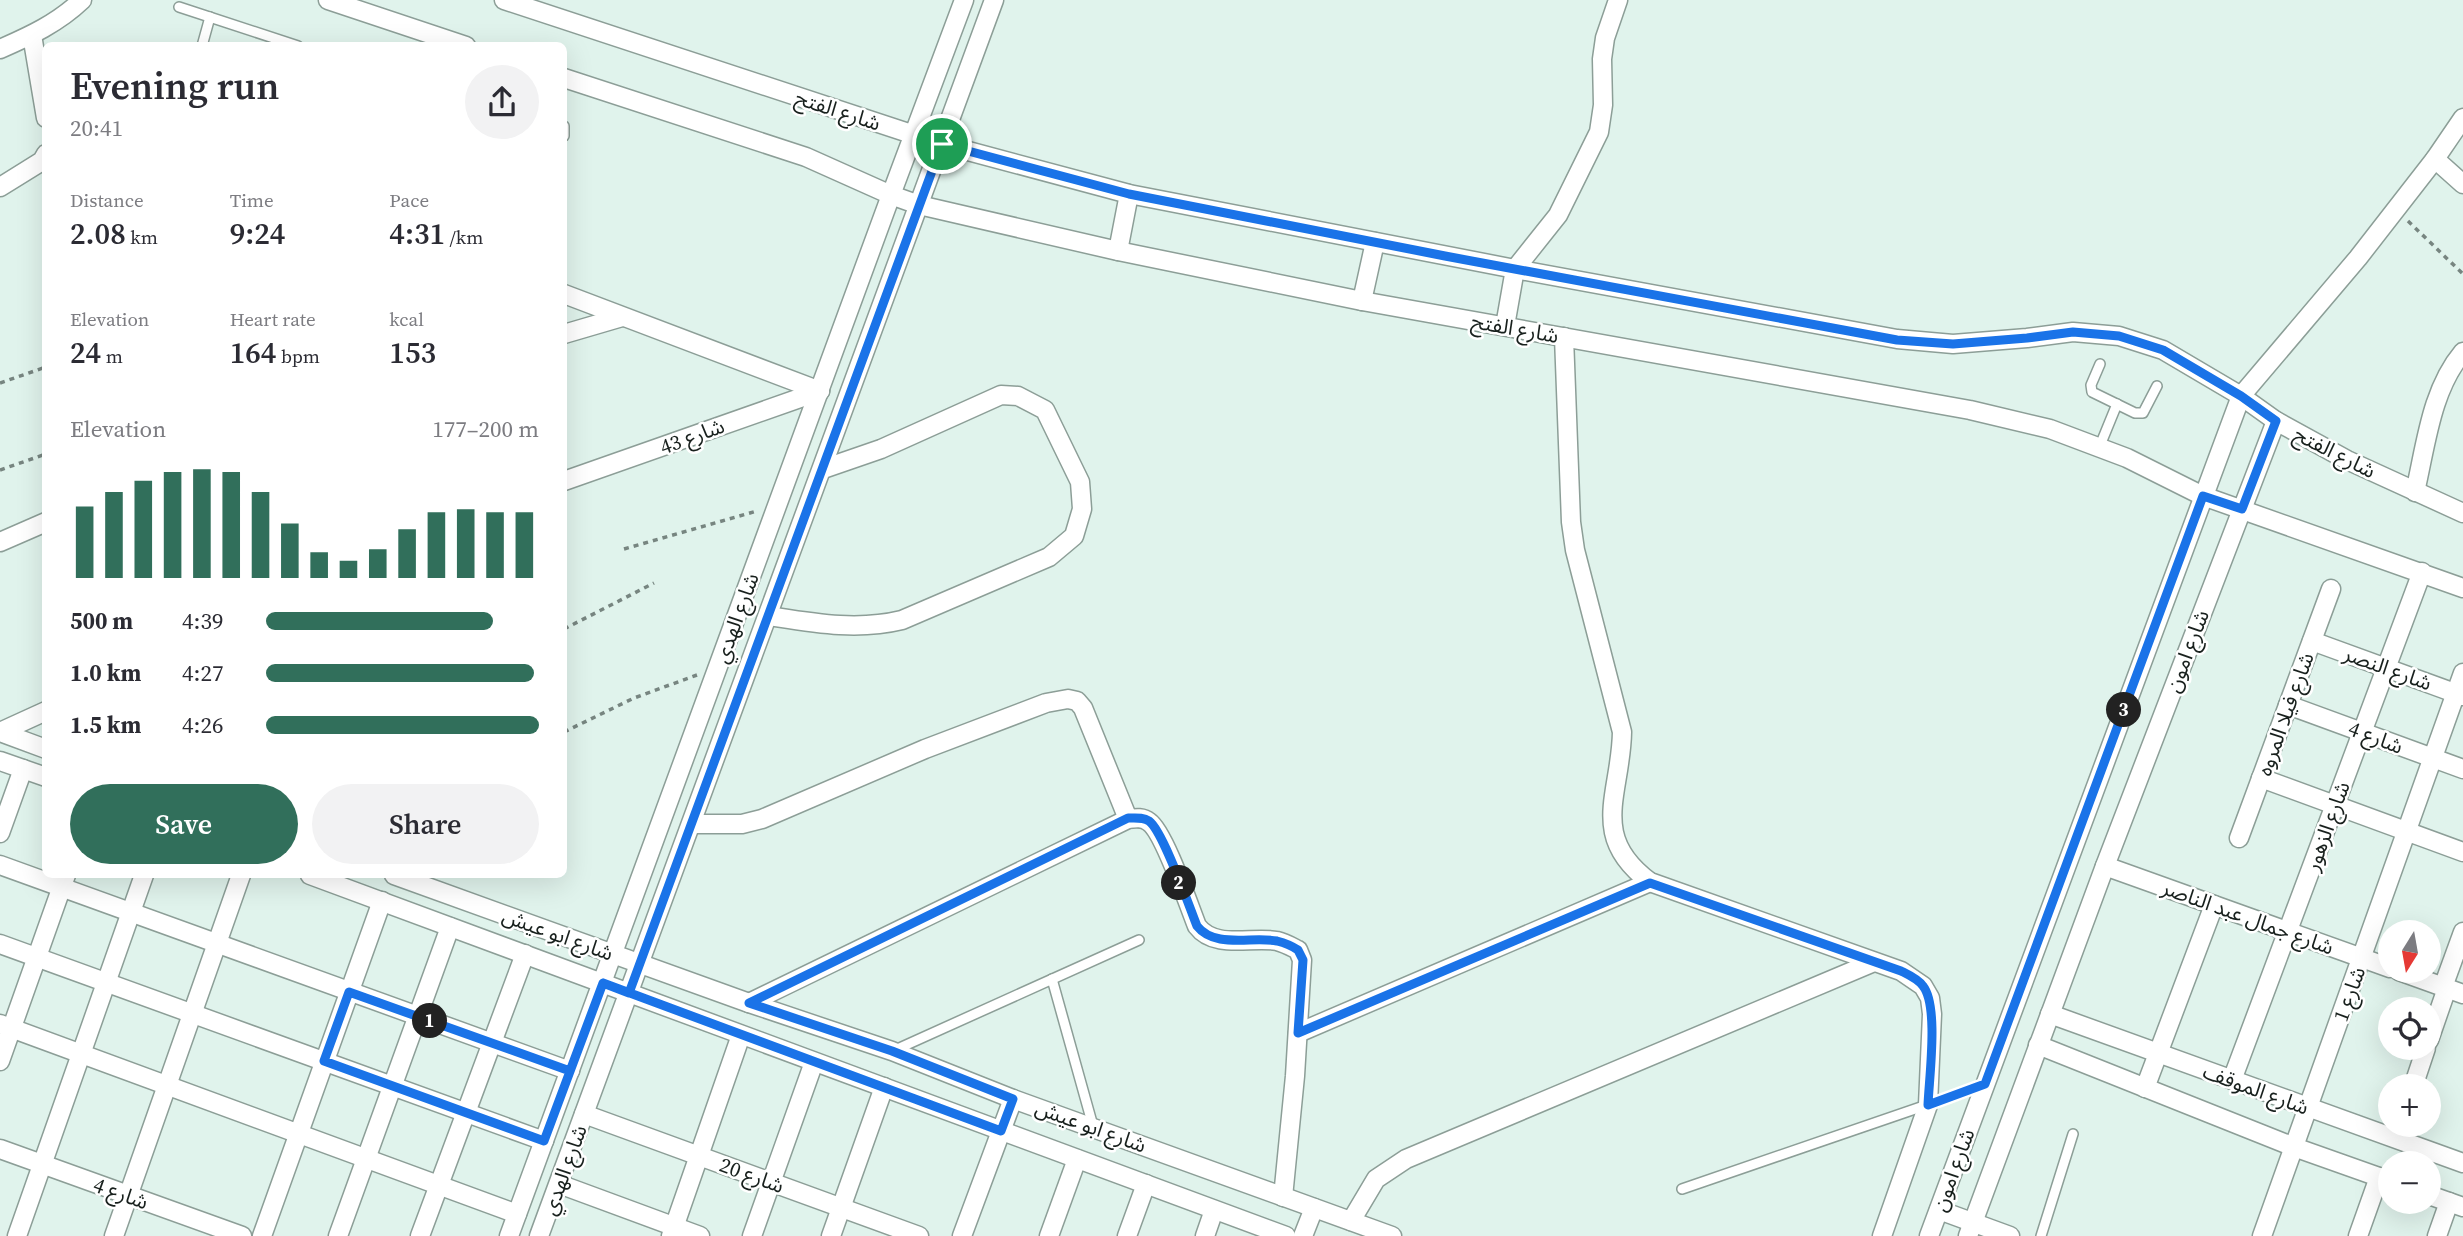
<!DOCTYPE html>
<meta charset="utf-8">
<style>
body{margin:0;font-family:"Source Serif 4","Noto Sans Arabic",serif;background:#f2f2f3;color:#2b2b33;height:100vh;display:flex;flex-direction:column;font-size:26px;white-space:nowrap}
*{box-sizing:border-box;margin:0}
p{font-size:23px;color:#7c7c81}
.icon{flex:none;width:38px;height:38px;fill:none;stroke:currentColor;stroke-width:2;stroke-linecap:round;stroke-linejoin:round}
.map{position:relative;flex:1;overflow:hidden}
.sheet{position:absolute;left:42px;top:42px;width:525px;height:836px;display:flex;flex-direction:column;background:#fff;border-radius:10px;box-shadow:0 7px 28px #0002}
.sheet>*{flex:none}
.needle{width:46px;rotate:191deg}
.buttons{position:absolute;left:2378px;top:920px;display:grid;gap:14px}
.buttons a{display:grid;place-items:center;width:63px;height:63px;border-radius:50%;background:#fff;box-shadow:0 7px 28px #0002;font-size:35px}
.pin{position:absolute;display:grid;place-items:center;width:60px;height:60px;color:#fff;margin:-30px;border:4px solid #fff;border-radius:50%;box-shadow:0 2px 7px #0007}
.km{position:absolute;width:35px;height:35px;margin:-18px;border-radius:50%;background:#222;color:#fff;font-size:19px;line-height:35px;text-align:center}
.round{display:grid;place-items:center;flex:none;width:74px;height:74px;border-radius:37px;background:#f2f2f3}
.overview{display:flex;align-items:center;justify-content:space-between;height:119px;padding:0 28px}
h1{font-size:38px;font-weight:600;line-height:52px}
.stats{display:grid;grid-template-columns:repeat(3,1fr);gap:10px;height:119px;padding:7px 28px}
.stats div{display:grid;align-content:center}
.stats b{font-size:30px;font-weight:600}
.stats small{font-size:19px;font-weight:400}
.stats p{font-size:19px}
.chart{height:196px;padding:14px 28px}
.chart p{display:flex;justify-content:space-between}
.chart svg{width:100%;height:126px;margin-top:7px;stroke:#316f5b;stroke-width:6}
.primary-button{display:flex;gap:14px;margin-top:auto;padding:14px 28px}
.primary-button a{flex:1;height:80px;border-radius:42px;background:#316f5b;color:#fff;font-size:28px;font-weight:600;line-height:80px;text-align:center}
.primary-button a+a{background:#f2f2f3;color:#2b2b33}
ul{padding:0 28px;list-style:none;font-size:23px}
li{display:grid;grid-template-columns:112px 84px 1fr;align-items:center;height:52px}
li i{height:18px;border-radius:9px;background:#316f5b}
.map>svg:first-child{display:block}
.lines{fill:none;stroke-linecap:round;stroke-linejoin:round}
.service-casing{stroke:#8c9e97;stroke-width:12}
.minor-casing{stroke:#8c9e97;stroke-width:21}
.path{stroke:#778580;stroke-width:3.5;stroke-dasharray:5 5;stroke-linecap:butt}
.service{stroke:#fff;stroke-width:9}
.minor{stroke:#fff;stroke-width:18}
.route-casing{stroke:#fff;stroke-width:14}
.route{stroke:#1a73e8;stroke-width:9}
.labels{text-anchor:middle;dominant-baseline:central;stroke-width:5;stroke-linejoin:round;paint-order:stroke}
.street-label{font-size:21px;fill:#18201d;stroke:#fff}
</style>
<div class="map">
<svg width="2463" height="1236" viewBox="0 0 2463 1236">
<rect width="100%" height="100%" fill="#e0f3ec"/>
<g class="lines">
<g class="service-casing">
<g id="service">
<polyline points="179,7 298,46"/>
<polyline points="202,46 210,17"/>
<polyline points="564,126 564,136"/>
<polyline points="2100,364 2091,385 2092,392 2135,413 2143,413 2157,386"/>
<polyline points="2099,448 2117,404"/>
<polyline points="1052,979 1093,1126"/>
<polyline points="895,1050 1139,940"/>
<polyline points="1682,1189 1985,1085"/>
<polyline points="2041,1236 2073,1134"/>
</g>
</g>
<g class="minor-casing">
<g id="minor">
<polyline points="328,0 466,46"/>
<polyline points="504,0 942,144 1129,194 1515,269 1897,339 1953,344 2027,338 2073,332 2119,336 2163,350 2241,396 2276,421 2347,460 2463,513"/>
<polyline points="32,35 46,118"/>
<path d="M0,49c30,-13 58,-26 82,-49"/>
<polyline points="564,78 806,157 891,195 919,205 1118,251 1362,301 1970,410 2050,429 2127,458 2203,496 2463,588"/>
<polyline points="2435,159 2463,184"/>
<polyline points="0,187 42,161 46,154"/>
<polyline points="1118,251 1129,194"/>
<polyline points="564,294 820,391"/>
<polyline points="1362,301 1375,242"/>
<polyline points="1505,326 1515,269 1558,215 1599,132 1603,105 1602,59 1605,38 1618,0"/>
<polyline points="564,334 622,317"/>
<path d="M1564,337l7,185 4,28 47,182c-1,62 -34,104 28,150l251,89 22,15 7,12 2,16 -4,91 -46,131"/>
<polyline points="564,481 820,391"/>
<path d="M2415,492c11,-47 16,-102 48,-140"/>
<polyline points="0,542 46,522"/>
<path d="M769,616c45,7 88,15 133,4l147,-63 25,-21 8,-27 -2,-27 -35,-72 -27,-14 -17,-1 -120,54 -58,20"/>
<polyline points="2312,641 2463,696"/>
<polyline points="2288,705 2463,769"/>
<polyline points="0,732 46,711"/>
<polyline points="0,732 46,749"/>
<polyline points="0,761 46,777"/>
<polyline points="2261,778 2463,852"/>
<polyline points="692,824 742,824 762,819 925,749 1046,703 1068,699 1077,701 1083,708 1128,819"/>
<polyline points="0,833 23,769"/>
<polyline points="2239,838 2331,589"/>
<polyline points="0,865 570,1071"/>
<polyline points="2105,866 2390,968"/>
<polyline points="310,875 1286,1236"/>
<polyline points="394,875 749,1003 892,1051 1013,1099 1392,1236"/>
<polyline points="0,944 544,1141"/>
<polyline points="2399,971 2463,994"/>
<polyline points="2443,987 2463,932"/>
<path d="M749,1003l379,-184c8,-1 15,-2 21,3 15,10 40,84 48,104 18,24 55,10 80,15 8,2 15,6 21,9l4,10 -7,116 -12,121"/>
<polyline points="2050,1014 2463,1163"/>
<polyline points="0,1024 517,1214"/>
<polyline points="1298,1033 1650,882"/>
<polyline points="2429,1040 2447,988"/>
<polyline points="2038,1045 2294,1147 2390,1181"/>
<polyline points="0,1061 66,875"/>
<polyline points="2232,1080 2422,572"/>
<polyline points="2413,1087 2426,1048"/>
<polyline points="2145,1088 2214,905"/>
<polyline points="584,1114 919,1236"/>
<polyline points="0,1149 242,1236"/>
<polyline points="559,1184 700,1236"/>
<polyline points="2429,1195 2463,1207"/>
<polyline points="1939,1210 2010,1236"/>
<polyline points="1351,1221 1376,1179 1406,1159 1874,962"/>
<polyline points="17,1236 144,875"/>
<polyline points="114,1236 241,875"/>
<polyline points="262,1236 382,901"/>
<polyline points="338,1236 450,927"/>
<polyline points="420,1236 525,954"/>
<polyline points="509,1236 891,195 964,0"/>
<polyline points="539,1236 994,0"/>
<polyline points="671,1236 741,1035"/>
<polyline points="752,1236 814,1062"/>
<polyline points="831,1236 884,1087"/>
<polyline points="962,1236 1013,1099"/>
<polyline points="1049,1236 1077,1159"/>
<polyline points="1127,1236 1146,1184"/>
<polyline points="1205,1236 1214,1210"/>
<polyline points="1303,1236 1314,1208"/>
<polyline points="1929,1236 2241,396 2358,258 2435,159 2463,118"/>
<polyline points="1968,1236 2105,866 2276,421"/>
<polyline points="2262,1236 2463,673"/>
<polyline points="2358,1236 2379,1177"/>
<polyline points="2437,1236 2449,1202"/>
</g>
</g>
<g class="path">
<polyline points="2408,221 2463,274"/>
<polyline points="0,383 46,367"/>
<polyline points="0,470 46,454"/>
<polyline points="624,549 757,511"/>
<polyline points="564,629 654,583"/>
<polyline points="564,732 634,698 697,675"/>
</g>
<use href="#service" class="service"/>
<use href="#minor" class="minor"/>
</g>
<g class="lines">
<g class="route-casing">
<path id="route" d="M942,144l-313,849 -26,-10 -59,158 -220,-80 25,-69 221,79 33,-88 398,148 12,-32 -121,-48 -143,-48 379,-185c8,0 15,-1 21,3 14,10 40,85 48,105 18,23 55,10 80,15 8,2 15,5 21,9l5,10 -5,73 352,-150 251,88c8,4 17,8 22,15 16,20 6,92 5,119l57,-21 218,-588 39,13 34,-88 -35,-25 -78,-46 -44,-14 -46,-4 -46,6 -74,6 -56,-4 -452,-84 -316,-62 -187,-50"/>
</g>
<use href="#route" class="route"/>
</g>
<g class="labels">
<g class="street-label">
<text transform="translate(838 110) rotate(18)">شارع الفتح</text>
<text transform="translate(1515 328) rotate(10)">شارع الفتح</text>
<text transform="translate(692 436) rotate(-20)">شارع 43</text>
<text transform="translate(2335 452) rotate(27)">شارع الفتح</text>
<text transform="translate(736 618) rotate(-70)">شارع الهدي</text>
<text transform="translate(2187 651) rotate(-69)">شارع امون</text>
<text transform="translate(2388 668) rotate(20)">شارع النصر</text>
<text transform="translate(2285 714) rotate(-70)">شارع فيلا المروه</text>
<text transform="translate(2376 737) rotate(21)">شارع 4</text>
<text transform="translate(2327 826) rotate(-70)">شارع الزهور</text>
<text transform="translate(2248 917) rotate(20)">شارع جمال عبد الناصر</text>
<text transform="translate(558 934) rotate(20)">شارع ابو عيش</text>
<text transform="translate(2349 994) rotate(-70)">شارع 1</text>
<text transform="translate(2256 1089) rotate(20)">شارع الموقف</text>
<text transform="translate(1091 1126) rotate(20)">شارع ابو عيش</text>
<text transform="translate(564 1170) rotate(-70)">شارع الهدي</text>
<text transform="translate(1953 1170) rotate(-70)">شارع امون</text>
<text transform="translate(752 1175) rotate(20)">شارع 20</text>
<text transform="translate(121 1193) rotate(20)">شارع 4</text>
</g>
</g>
</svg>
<div class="buttons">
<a><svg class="needle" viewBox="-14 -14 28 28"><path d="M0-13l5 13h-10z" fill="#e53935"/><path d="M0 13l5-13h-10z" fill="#7c7c81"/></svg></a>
<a><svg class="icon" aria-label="locate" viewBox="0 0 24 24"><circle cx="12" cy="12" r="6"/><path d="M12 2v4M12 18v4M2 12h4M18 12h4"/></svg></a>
<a>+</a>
<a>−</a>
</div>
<div class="pin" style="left:942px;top:144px;background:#1e9e55"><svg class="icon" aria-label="arrive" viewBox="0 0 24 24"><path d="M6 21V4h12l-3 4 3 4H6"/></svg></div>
<b class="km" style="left:430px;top:1021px">1</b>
<b class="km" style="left:1179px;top:883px">2</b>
<b class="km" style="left:2124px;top:710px">3</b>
<section class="sheet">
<div class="overview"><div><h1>Evening run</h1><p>20:41</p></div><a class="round"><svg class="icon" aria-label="share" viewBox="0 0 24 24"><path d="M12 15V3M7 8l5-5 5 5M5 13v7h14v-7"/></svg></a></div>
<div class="stats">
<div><p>Distance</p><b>2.08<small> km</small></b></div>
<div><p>Time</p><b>9:24</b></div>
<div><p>Pace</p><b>4:31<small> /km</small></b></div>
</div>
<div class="stats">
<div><p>Elevation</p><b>24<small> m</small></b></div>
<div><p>Heart rate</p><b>164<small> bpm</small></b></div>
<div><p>kcal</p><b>153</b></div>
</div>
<div class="chart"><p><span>Elevation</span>177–200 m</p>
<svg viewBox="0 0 160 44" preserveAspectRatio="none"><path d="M5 44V19M15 44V14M25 44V10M35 44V7M45 44V6M55 44V7M65 44V14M75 44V25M85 44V35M95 44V38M105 44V34M115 44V27M125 44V21M135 44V20M145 44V21M155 44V21"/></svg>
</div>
<ul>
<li><b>500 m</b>4:39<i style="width:83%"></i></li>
<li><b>1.0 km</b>4:27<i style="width:98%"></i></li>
<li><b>1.5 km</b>4:26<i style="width:100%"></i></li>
</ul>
<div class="primary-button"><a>Save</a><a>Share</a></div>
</section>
</div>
